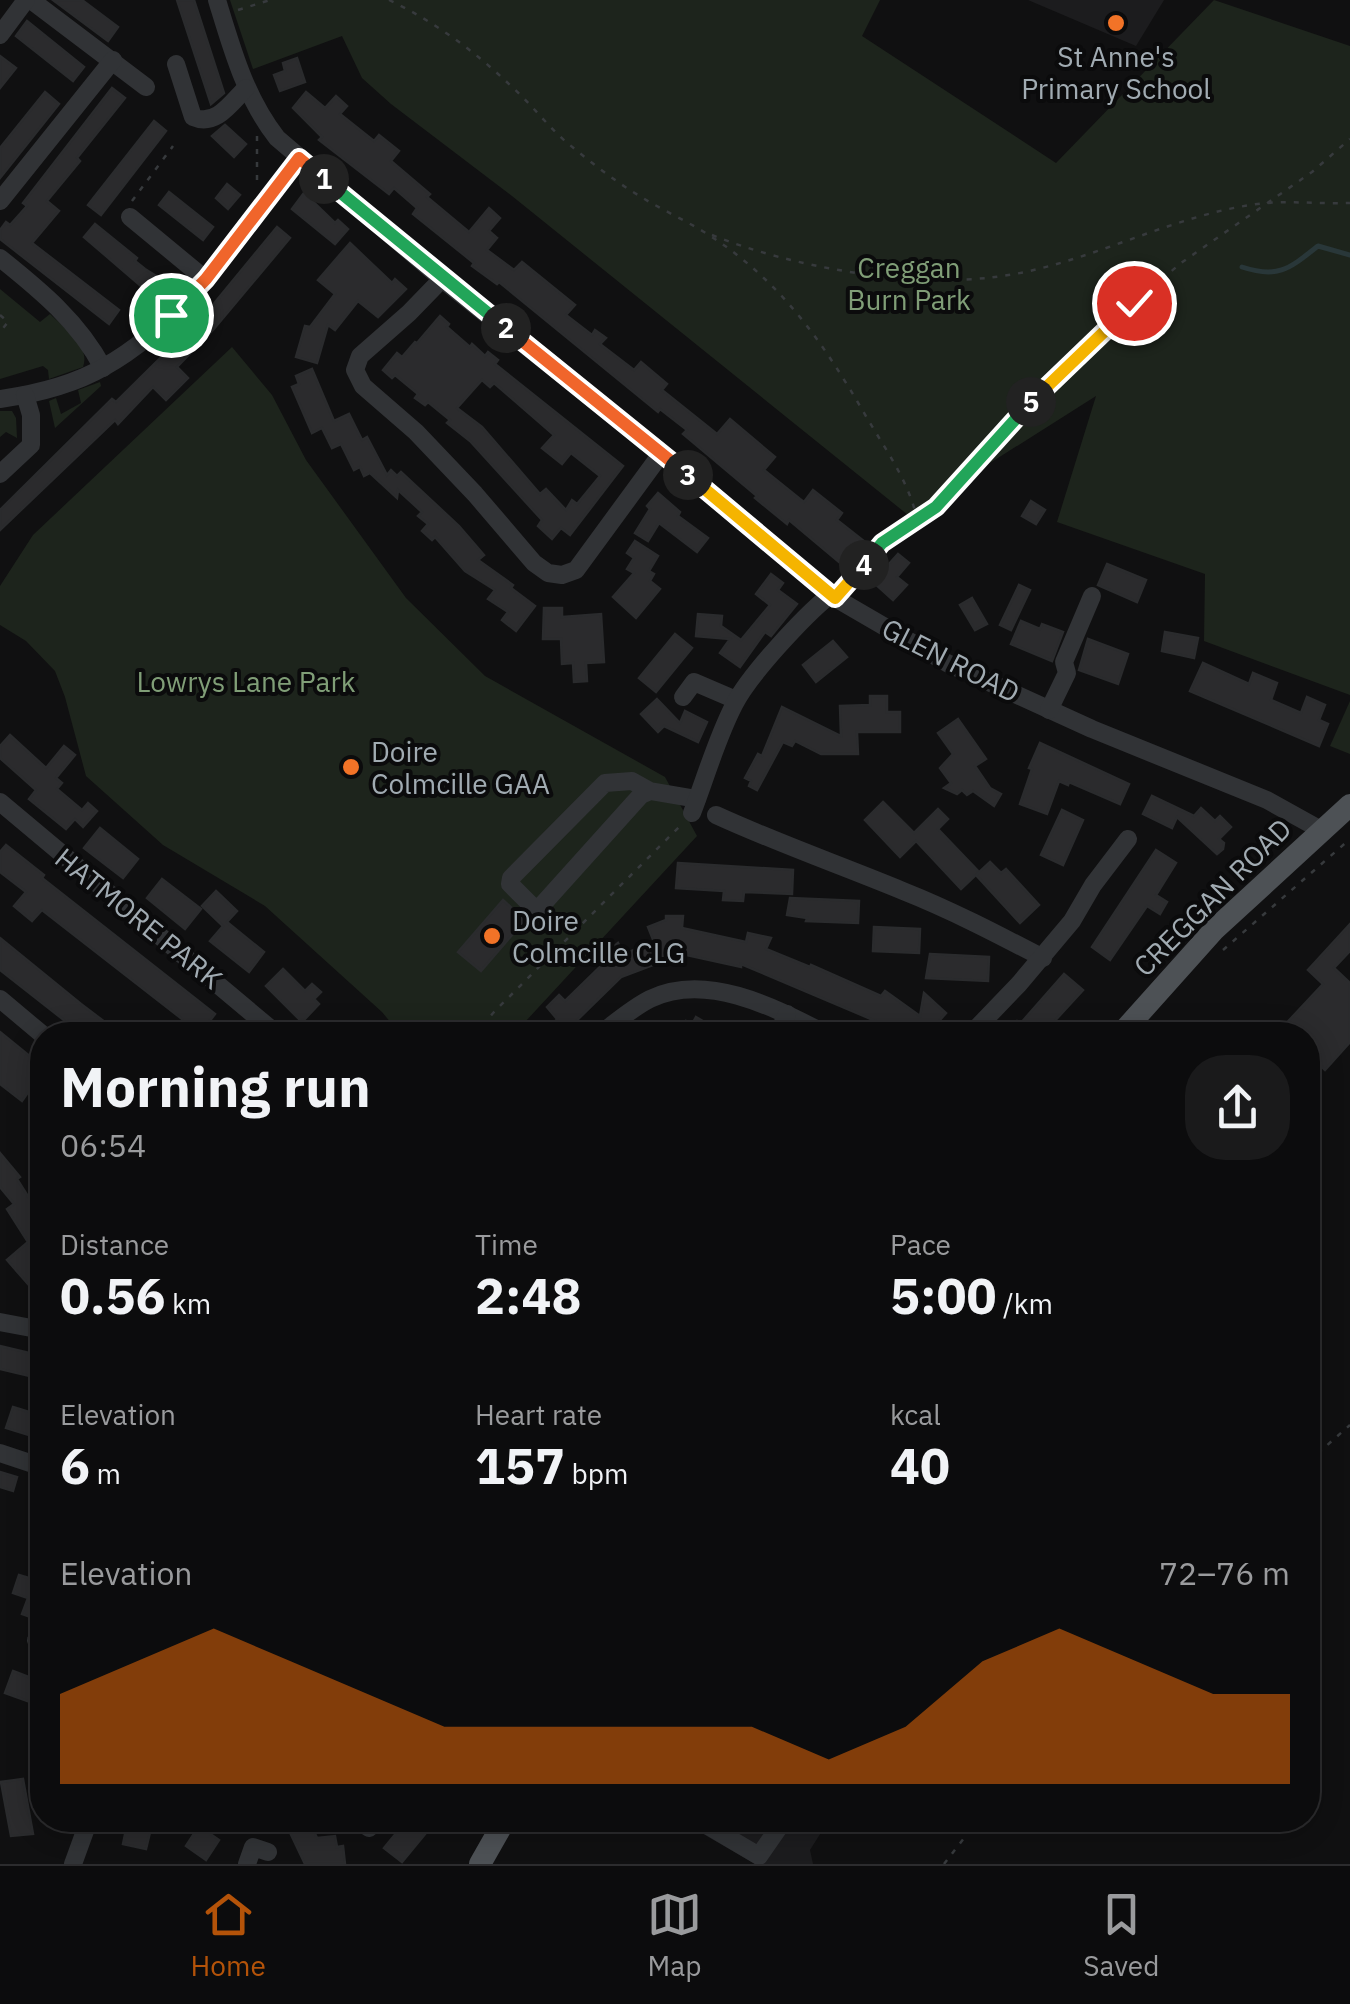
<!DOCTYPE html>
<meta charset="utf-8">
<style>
body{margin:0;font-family:"IBM Plex Sans",sans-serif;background:#1a1a1b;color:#f1f3f6;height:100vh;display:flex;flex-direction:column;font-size:38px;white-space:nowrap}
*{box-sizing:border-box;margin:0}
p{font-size:32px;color:#9a9b9d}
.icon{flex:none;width:55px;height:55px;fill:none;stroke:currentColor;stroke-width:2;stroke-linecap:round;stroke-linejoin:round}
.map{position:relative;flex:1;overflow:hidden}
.details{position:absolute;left:30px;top:1022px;width:1290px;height:810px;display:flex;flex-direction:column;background:#0c0c0d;border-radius:40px;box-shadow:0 5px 25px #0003,0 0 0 2px #2c2c2e}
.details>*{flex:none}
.pin{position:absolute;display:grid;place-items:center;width:85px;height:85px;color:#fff;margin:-42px;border:5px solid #fff;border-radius:50%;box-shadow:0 2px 10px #0007}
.km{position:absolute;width:50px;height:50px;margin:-25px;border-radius:50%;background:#222;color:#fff;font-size:28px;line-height:50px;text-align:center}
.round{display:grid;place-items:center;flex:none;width:105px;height:105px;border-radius:40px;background:#1a1a1b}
.summary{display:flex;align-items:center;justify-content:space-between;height:170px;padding:0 30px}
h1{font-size:55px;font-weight:700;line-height:75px}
.metrics{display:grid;grid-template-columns:repeat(3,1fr);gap:15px;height:170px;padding:10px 30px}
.metrics div{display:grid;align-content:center}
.metrics b{font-size:50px;font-weight:700}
.metrics small{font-size:28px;font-weight:400}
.metrics p{font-size:28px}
.chart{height:280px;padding:20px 30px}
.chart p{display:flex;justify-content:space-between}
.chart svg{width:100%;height:180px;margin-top:10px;fill:#b45309;opacity:.7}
.tab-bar{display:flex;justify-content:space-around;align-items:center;height:140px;border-top:2px solid #2c2c2e;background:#0c0c0d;font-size:28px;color:#9a9b9d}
.tab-bar a{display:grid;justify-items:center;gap:5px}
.tab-bar .active{color:#b45309}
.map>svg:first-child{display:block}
.built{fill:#1c1c1e}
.green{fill:#1d241c}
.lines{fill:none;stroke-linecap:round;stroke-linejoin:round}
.stream{stroke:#293739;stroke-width:5}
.building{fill:#2b2b2d;stroke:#2a2b2d;stroke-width:2.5;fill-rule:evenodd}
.path{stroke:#373a3d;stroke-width:2.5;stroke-dasharray:5 8;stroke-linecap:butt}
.minor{stroke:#313336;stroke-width:18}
.major{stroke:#4d5155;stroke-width:22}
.split-1-casing{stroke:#fff;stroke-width:20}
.split-2-casing{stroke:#fff;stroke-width:20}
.split-3-casing{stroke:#fff;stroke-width:20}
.split-4-casing{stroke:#fff;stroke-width:20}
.split-5-casing{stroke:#fff;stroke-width:20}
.split-6-casing{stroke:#fff;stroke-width:20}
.split-1{stroke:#f0652b;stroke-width:12}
.split-2{stroke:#22a559;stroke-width:12}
.split-3{stroke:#f0652b;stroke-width:12}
.split-4{stroke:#f5b400;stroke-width:12}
.split-5{stroke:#22a559;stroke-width:12}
.split-6{stroke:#f5b400;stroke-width:12}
.poi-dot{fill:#f27327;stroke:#0b0b0c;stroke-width:4}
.labels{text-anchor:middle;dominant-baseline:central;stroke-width:8;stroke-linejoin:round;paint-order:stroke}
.poi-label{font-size:28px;fill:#a1abb2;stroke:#0b0b0c;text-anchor:start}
.park-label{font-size:28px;fill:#809e77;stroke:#0b0b0c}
.street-label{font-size:28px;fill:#a1abb2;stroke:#0b0b0c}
</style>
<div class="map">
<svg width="1350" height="1864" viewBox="0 0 1350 1864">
<rect width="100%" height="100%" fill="#101011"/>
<g class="built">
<polygon points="1028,0 1164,0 1136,46"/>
<polygon points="679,1820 829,1820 810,1850 813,1864 755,1864"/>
</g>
<g class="green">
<polygon points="230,0 880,0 862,36 1056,163 1214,0 1350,46 1350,695 1204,641 1205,574 1057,522 1096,396 908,515 512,196 391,104 362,78 342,36 253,69"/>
<path d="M0,289l40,33 10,-8c14,14 41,32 33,53l-34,12 -1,-9 -5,-4 -43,13z"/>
<polygon points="232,347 272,395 306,460 406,598 485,676 665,777 697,836 513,1035 401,1035 382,1012 265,906 163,845 86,776 65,697 55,671 26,641 0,625 0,586 33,535"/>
<polygon points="100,382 101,386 55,428 49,401 56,398 61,414 81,403 78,390"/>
<polygon points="0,411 12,411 16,418 17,438 6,432 0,437"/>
<polygon points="1350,701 1350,754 1330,746"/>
</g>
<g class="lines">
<path class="stream" d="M1242,267c36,12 47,2 76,-21l32,9"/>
</g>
<g class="building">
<polygon points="53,0 82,0 118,27 108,41"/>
<polygon points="177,0 194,0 224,93 211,104"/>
<polygon points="27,21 84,67 73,81 16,36"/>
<polygon points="0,56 16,68 0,88"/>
<polygon points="297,58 305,82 280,91 274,75 285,71 283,63"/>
<polygon points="112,88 125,98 77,158 80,161 47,201 59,211 32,243 119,310 109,324 0,239 0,230 6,222 10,225 27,206 23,203"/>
<polygon points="45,92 59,104 0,178 0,148"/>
<polygon points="306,92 325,108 336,96 347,106 340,114 374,141 379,135 399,151 391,161 430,194 427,197 469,232 489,208 500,218 489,231 497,238 487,250 514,270 522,262 575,305 566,315 592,335 595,330 606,338 600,344 634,370 641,362 667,384 662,390 717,434 730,419 775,457 764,470 800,499 804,502 813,490 842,513 837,520 865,542 845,567 789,520 787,524 755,498 757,496 683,434 687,430 660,409 658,412 499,282 497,284 472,266 474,263 413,214 417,208 394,188 389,194 319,140 322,137 293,108"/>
<polygon points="154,121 166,131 101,215 88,205"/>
<polygon points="225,125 246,144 234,157 212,136"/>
<polygon points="227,184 240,195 228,209 216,198"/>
<polygon points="169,192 213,227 203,240 159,205"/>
<polygon points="304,193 335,223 338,220 348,229 335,244 292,209"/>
<polygon points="95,224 137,258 135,261 145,269 169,284 156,299 84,237"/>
<polygon points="277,227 290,238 213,330 177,367 188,378 166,400 153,387 118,424 115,420 0,530 0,510 112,399 116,402 207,312"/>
<polygon points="350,243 392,283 395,279 406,289 378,317 358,301 335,330 328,325 317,363 296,357 305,326 310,327 335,294 318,280"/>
<path d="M440,316l9,8 -2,3 23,20 2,-3 13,12 3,-4 10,8 -3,4 128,102 -53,69 -9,-7 -9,11 -14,-13 4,-6 -72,-79 -23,-18 3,-3 -22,-18 -3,3 -10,-7 3,-4 -23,-19 -3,3 -9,-8 14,-17 5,4 13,-15 2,1zM482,380l8,7 4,-4 60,52 -12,13 20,16 9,-11 29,23 -23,28 -5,-4 -6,10 -20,-21 -6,5 -58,-67 -25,-19z"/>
<polygon points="312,369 334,421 349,414 362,440 367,437 387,475 391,470 397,476 401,472 459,526 484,555 478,560 513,585 511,588 535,606 516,631 502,620 508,612 488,599 495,590 465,571 435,537 432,540 422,531 428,524 418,516 422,512 398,490 397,498 370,473 364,476 360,467 354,470 341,444 332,448 322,428 312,433 292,387 299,384 296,376"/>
<polygon points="658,493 680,512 678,516 708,538 697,552 659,523 648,541 635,533 650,509 647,506"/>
<polygon points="1031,501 1045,510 1036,524 1022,516"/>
<polygon points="635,541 658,556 649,571 654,574 650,581 660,589 636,618 613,597 634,573 627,569 634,558 627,553"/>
<polygon points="898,554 909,563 897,577 907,585 893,600 873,582"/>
<polygon points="1107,564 1146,580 1137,602 1098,585"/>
<polygon points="771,574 783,583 778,590 797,604 771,636 765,632 740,667 720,653 730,639 696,636 698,614 722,616 721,626 741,640 770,605 756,594"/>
<polygon points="1019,585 1030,590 1011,630 1000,625"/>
<polygon points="972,598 987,624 975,630 960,605"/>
<polygon points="544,608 562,608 562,617 601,614 604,662 586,663 587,681 574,682 573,663 562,664 561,639 543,639"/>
<polygon points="1021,621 1040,629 1042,624 1063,632 1052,661 1011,644"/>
<polygon points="1165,632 1198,638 1194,658 1162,651"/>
<polygon points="675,634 692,648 656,692 639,678"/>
<polygon points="1088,639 1128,654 1118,684 1079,670"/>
<polygon points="833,641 847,657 816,682 803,665"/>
<polygon points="1203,663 1249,684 1253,673 1277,683 1271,700 1301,713 1307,697 1325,705 1319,720 1328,724 1319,746 1190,691"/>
<polygon points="870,696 887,696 887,712 900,712 900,732 857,732 858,754 821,754 795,741 792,746 783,742 757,790 749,786 751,781 745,778 758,754 762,756 782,707 841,736 840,706 870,705"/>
<polygon points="657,699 680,723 685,711 707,722 698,742 664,726 658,732 641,714"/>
<polygon points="958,719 986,759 975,766 990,788 1001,794 994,806 973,791 967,795 962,790 957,794 944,788 951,783 940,768 953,754 938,733"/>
<polygon points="10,735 46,768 64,746 75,755 56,778 62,783 57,789 82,810 88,803 97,811 83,827 75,819 66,829 29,799 36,790 0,758 0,746"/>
<polygon points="1040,743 1129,784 1120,804 1069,782 1068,785 1059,781 1047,814 1020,804 1032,769 1029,768"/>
<polygon points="1152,796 1194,816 1201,808 1215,821 1220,816 1231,827 1219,839 1224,843 1223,849 1217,854 1177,817 1172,828 1143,814"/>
<polygon points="883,802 914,833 938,809 948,819 938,829 979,872 961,889 916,841 900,857 865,820"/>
<polygon points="1062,810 1083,820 1063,865 1041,855"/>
<polygon points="100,828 138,859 123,878 84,848"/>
<polygon points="6,845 44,875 42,878 215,1014 199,1035 166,1035 182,1019 42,910 32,921 14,906 26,892 0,872 0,852"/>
<polygon points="1156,850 1176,863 1156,895 1167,902 1160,914 1147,906 1110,960 1092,947"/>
<polygon points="990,862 1001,873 1006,869 1039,905 1020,923 976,875"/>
<polygon points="678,863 793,870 792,894 744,892 743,901 723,900 724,891 676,888"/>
<polygon points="162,879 201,909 185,929 147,898"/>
<polygon points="216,891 237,911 227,922 264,952 249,972 210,941 223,926 202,906"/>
<polygon points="790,898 859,901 858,923 806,921 807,918 787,915"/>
<polygon points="503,900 525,920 481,971 458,952"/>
<polygon points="666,916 683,916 682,928 746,942 748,933 771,938 766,949 810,967 811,965 881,996 885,991 920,1016 924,993 946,1013 927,1035 889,1035 876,1026 878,1022 741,964 741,967 682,954 621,977 569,1028 577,1035 544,1035 557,1019 547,1007 559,995 565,1001 603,964 599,959 618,943 624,954 654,942 648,927 666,920"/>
<polygon points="1350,924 1350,951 1334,968 1350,983 1350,1042 1325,1070 1308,1054 1308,1035 1287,1035 1281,1029 1323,984 1308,970"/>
<polygon points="874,927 920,929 919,953 873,951"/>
<polygon points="0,938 81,1004 122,1035 83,1035 0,970"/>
<polygon points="930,954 989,957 988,981 926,978"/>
<polygon points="283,969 305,991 312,984 321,992 314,999 319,1004 302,1022 266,986"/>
<polygon points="1064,974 1083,990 1051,1025 1063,1035 1004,1035 1017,1021 1020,1024"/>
<polygon points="696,1017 726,1035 678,1035 686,1021 692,1024"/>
<polygon points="0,1032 42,1066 42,1097 31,1088 22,1101 0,1084"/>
<polygon points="0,1153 20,1177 17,1179 41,1217 37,1220 42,1229 42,1300 7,1260 28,1242 7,1209 14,1204 0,1187"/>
<polygon points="0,1346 42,1356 42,1379 0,1369"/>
<polygon points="13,1407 42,1416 42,1439 6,1428"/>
<polygon points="0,1472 17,1477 13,1491 0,1487"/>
<polygon points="19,1575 42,1582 42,1621 22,1614 28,1598 13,1593"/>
<polygon points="13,1671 42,1682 36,1704 5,1693"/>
<polygon points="23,1779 33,1834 11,1836 1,1782"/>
<polygon points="128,1820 153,1820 146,1849 123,1844"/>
<polygon points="299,1820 309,1820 317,1838 335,1836 337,1847 343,1846 345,1864 305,1864 287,1826"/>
<polygon points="407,1820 431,1820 422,1831 425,1834 402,1862 384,1848"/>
<polygon points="199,1826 219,1840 206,1860 186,1846"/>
</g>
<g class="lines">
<g class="path">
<path d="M389,0c46,22 87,52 123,87 19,17 34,37 53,54 23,19 48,39 73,54 22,14 45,24 66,37 76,47 119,110 163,186 19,32 42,64 50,101"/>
<polyline points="238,10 270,0"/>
<polyline points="257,136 257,182"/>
<polyline points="132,201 173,146"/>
<path d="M712,235c79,32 198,53 283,42 92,-11 180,-65 271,-74 28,-2 57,1 84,0"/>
<polyline points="0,315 8,322 0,332"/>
<polyline points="846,586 882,543 936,507 1028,405 1134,303 1181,263 1312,172 1350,139"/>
<polyline points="1223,950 1350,839"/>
<polyline points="474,1035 494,1012 681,825"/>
<polyline points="1308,1462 1350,1425"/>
<polyline points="944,1864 978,1820"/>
</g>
<g class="minor">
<polyline points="31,0 146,87"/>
<path d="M217,0c15,49 28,97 60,138l165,141 256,204 132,112 117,68 145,66 175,71 54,30"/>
<polyline points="0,35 26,0"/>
<path d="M176,64l17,53c23,10 38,-14 53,-29"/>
<polyline points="0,201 113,60"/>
<polyline points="130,217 205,279"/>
<path d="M0,258c40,32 79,64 103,110"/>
<polyline points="442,279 409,313 360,356 355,370 363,386 416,432 475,494 534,563 548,573 562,575 576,570 661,454"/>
<path d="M0,399c35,-5 73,-14 104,-32 83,-46 138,-136 195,-209"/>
<polyline points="0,474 31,445 31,415 25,395"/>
<polyline points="683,697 694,682 736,700"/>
<polyline points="1049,710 1067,673 1064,662 1092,596"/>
<polyline points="650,791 641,795 542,905 535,909 510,884 511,878 605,783 632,781 650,791 697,799"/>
<polyline points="0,802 278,1035"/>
<path d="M692,813c14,-36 24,-73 42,-108 15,-30 70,-89 96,-110"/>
<path d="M716,815c61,28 124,50 187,76 48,19 94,43 140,67"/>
<polyline points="0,999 43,1035"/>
<path d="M599,1035c16,-12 33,-27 51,-36 57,-28 127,10 178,36"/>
<polyline points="777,1035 787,1014"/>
<polyline points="970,1035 1019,984 1072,921 1093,885 1128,839"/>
<polyline points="0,1322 42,1330"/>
<polyline points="0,1453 42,1467"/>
<polyline points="36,1640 42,1642"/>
<polyline points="358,1820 369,1828 376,1820"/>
<polyline points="698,1820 759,1856 784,1820"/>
<polyline points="73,1864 89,1820"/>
<polyline points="247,1864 253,1847 268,1852"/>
</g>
<g class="major">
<polyline points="1120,1035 1214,930 1350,805"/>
<polyline points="480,1864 505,1820"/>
</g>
</g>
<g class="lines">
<g class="split-1-casing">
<polyline id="split-1" points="171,315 206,279 299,158 324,179"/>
</g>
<g class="split-2-casing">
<polyline id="split-2" points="324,179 506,328"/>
</g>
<g class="split-3-casing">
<polyline id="split-3" points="506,328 688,475"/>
</g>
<g class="split-4-casing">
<polyline id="split-4" points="688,475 835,598 864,565"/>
</g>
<g class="split-5-casing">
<polyline id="split-5" points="864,565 882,543 936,507 1031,402"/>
</g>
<g class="split-6-casing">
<polyline id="split-6" points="1031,402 1134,303"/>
</g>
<use href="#split-1" class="split-1"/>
<use href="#split-2" class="split-2"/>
<use href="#split-3" class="split-3"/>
<use href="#split-4" class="split-4"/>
<use href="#split-5" class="split-5"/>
<use href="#split-6" class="split-6"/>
</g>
<g class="poi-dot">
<circle cx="1116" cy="23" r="10"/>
<circle cx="351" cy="767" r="10"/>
<circle cx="492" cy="936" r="10"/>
</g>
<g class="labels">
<g class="poi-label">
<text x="1116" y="56" text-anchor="middle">St Anne's<tspan x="1116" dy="32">Primary School</tspan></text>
<text x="371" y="751">Doire<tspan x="371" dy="32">Colmcille GAA</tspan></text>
<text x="512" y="920">Doire<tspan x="512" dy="32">Colmcille CLG</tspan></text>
</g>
<g class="park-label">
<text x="909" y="267">Creggan<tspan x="909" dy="32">Burn Park</tspan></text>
<text x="246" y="681">Lowrys Lane Park</text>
</g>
<g class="street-label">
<text transform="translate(951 660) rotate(27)">GLEN ROAD</text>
<text transform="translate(1212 897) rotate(-45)">CREGGAN ROAD</text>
<text transform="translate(139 918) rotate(39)">HATMORE PARK</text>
</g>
</g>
</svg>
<div class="pin" style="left:171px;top:315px;background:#1e9e55"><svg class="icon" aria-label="arrive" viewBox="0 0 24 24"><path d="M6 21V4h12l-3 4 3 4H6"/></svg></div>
<div class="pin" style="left:1134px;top:303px;background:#d93025"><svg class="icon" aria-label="check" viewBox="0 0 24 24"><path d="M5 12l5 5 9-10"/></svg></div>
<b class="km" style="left:324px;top:179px">1</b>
<b class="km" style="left:506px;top:328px">2</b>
<b class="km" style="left:688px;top:475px">3</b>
<b class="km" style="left:864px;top:565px">4</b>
<b class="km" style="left:1031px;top:402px">5</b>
<section class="details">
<div class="summary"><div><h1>Morning run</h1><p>06:54</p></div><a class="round"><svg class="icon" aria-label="share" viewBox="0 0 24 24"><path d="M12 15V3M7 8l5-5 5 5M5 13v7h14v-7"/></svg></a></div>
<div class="metrics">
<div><p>Distance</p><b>0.56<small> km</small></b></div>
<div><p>Time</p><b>2:48</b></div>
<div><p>Pace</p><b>5:00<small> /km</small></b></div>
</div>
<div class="metrics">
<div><p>Elevation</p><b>6<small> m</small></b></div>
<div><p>Heart rate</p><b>157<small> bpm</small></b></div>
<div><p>kcal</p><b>40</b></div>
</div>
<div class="chart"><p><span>Elevation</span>72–76 m</p>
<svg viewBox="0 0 160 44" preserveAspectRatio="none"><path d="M0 44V22L10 14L20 6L30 14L40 22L50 30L60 30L70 30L80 30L90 30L100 38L110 30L120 14L130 6L140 14L150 22L160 22V44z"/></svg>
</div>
</section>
</div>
<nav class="tab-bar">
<a class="active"><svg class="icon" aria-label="home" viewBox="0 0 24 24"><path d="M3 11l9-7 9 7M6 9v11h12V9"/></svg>Home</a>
<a><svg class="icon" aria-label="map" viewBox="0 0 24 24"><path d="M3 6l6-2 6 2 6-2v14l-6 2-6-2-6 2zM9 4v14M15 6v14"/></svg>Map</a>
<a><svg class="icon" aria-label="saved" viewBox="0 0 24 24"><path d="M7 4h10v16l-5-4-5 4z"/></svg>Saved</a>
</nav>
